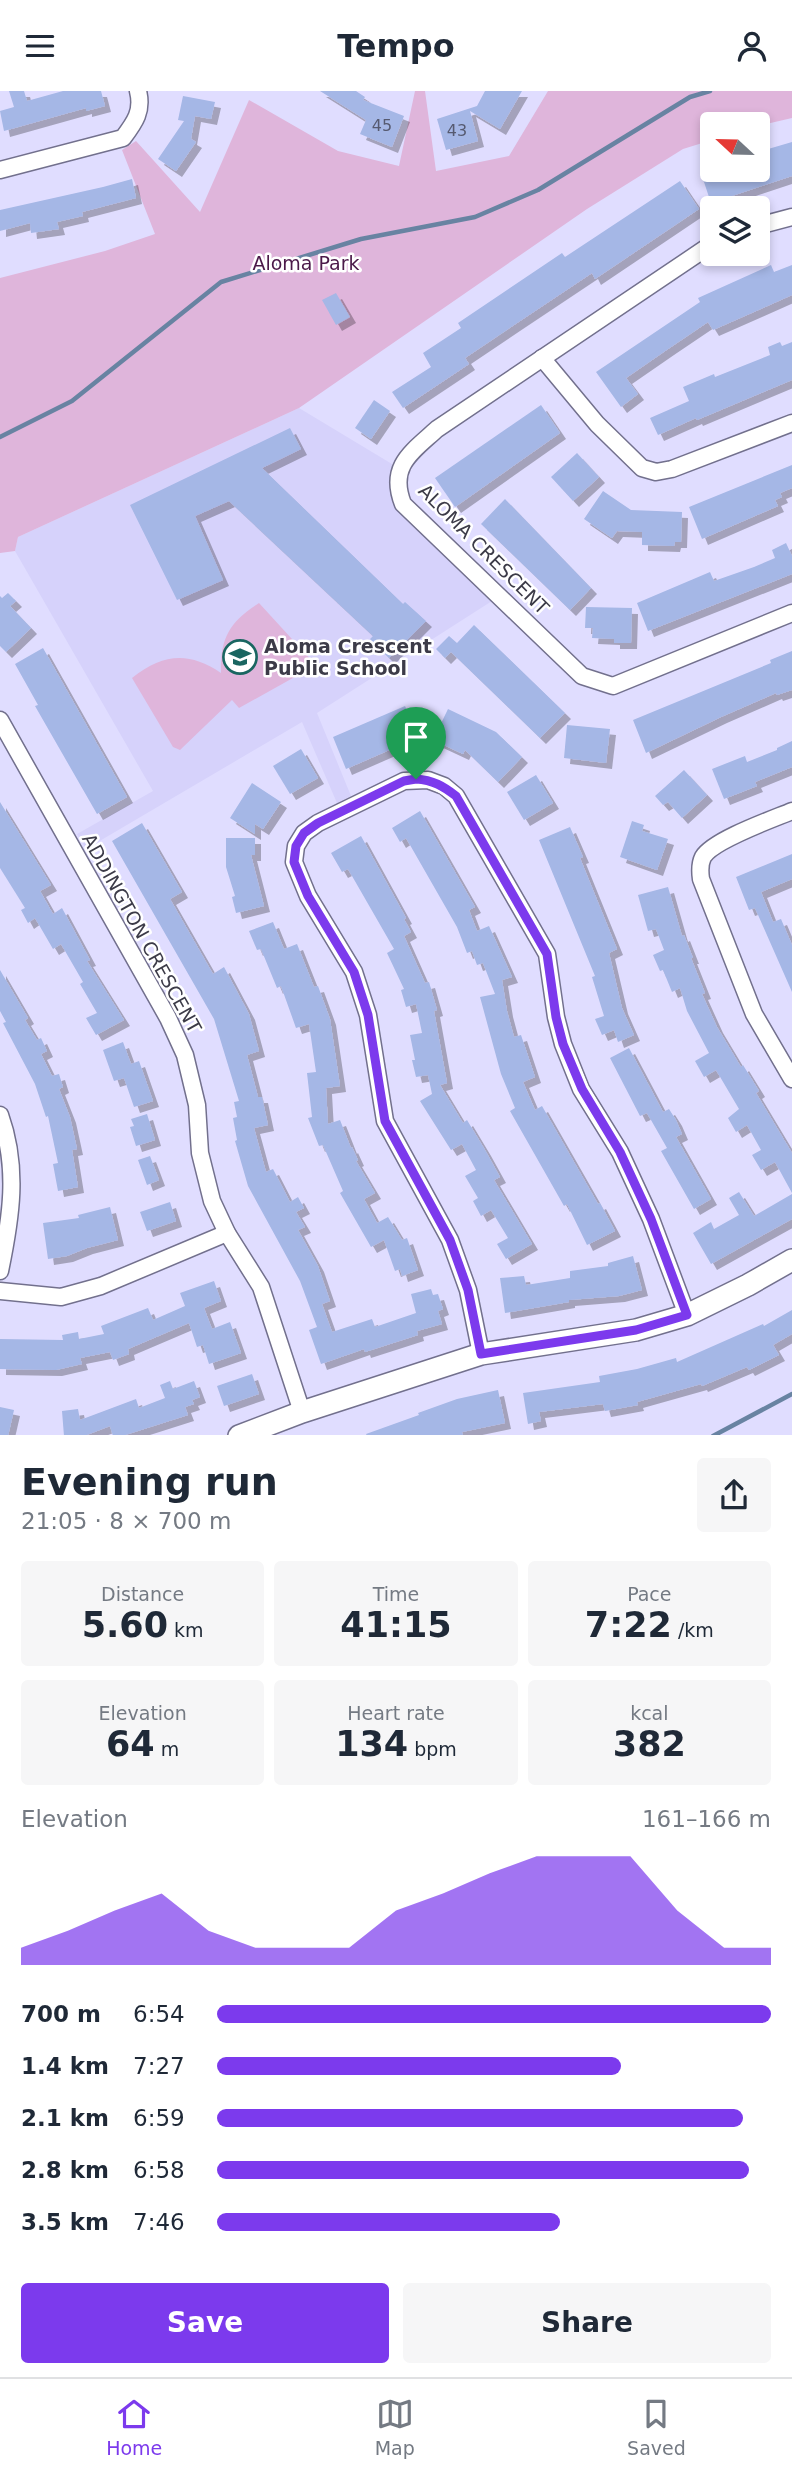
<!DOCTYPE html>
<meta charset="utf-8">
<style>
body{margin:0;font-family:"DejaVu Sans",sans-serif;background:#f6f6f7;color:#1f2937;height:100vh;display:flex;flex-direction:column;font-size:26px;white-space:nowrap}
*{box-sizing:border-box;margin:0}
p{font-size:23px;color:#747a83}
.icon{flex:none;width:38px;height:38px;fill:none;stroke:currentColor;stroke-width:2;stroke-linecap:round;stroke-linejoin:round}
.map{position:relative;height:1344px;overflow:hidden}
.details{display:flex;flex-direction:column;background:#fff;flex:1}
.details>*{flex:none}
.needle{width:46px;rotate:292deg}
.buttons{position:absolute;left:700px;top:21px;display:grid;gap:14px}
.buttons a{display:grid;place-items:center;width:70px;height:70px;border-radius:7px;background:#fff;box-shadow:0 4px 10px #0003;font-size:35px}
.pin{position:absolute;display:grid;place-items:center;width:60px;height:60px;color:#fff;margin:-72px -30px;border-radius:50% 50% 50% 0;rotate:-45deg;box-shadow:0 0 7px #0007}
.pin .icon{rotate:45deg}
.round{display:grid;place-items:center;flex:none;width:74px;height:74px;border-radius:7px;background:#f6f6f7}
.headline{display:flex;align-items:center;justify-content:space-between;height:119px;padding:0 21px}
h1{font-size:38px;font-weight:800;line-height:52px}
.metrics{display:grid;grid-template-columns:repeat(3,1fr);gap:10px;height:119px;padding:7px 21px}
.metrics div{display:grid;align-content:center;border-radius:7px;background:#f6f6f7;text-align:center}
.metrics b{font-size:35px;font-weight:800}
.metrics small{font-size:19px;font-weight:400}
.metrics p{font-size:19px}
.chart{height:196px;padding:14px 21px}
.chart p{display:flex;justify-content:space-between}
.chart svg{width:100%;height:126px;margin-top:7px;fill:#7c3aed;opacity:.7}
.primary-button{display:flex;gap:14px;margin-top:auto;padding:14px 21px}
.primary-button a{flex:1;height:80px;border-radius:7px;background:#7c3aed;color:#fff;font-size:28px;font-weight:800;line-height:80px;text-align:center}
.primary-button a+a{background:#f6f6f7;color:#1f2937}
ul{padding:0 21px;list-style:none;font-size:23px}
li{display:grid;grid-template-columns:112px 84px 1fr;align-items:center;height:52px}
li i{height:18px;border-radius:9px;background:#7c3aed}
header{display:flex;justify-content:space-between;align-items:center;height:91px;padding:0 21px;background:#fff;font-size:32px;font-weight:800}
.tabs{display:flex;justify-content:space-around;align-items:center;height:98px;border-top:2px solid #e0e1e3;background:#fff;font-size:19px;color:#747a83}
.tabs a{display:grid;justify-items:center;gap:4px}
.tabs .active{color:#7c3aed}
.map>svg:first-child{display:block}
.built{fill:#d6d2fb}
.green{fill:#dfb5db}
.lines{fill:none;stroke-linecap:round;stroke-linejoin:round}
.stream{stroke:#6883a2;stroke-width:4.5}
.building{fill:#a5b7e6;filter:url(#shadow)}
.street-casing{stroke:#72708d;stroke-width:19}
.secondary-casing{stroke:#72708d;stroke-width:24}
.street{stroke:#fff;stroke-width:16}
.secondary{stroke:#fff;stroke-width:21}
.route-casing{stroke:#fff;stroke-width:14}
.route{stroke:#7c3aed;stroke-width:9}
.labels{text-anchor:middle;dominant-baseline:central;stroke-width:5;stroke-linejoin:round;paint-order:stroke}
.number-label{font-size:16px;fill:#565a70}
.park-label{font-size:19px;fill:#4b1949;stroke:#fff}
.street-label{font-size:19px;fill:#3c3b48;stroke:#fff}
.poi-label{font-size:19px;font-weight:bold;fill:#3c3b48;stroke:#fff;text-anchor:start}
</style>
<header><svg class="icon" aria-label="menu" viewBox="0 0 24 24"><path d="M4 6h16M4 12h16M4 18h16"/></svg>Tempo<svg class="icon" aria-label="person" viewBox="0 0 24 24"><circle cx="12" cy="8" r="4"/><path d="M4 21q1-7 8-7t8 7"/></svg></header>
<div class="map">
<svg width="792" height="1345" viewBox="0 0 792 1345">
<defs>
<filter id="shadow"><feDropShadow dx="6" dy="6" stdDeviation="0" flood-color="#0004"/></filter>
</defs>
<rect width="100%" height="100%" fill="#e0ddff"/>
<polygon class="built" points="299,317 392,373 392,399 402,418 492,510 317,622 351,705 337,712 302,631 86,758 77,743 153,700 15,460 18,446"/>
<g class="green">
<polygon points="415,0 425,0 436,80 509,65 548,0 792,0 792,27 758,35 758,33 712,33 712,49 683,58 587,118 299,317 18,446 15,460 0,462 0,187 105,160 155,143 122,59 136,50 200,121 249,9 338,60 399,75"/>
<path d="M259,512l54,59 -4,7 -70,39 -7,-8 -52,50 -7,-3 -41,-69c31,-24 56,-27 89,-5 -1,-34 8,-51 38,-70z"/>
</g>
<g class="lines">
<g class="stream">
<polyline points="0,346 72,310 221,191 361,148 475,126 538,99 690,6 710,0"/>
<polyline points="713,1345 792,1303"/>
</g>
</g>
<g class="building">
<polygon points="9,0 24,0 27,10 63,0 101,0 105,15 86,20 86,17 4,40 0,20 14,16"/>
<polygon points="320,0 356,0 365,6 363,9 404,25 392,56 360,43 366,29"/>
<polygon points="485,0 522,0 500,38 470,20 478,50 446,59 437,28 477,15"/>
<polygon points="183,5 215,11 211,28 195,25 191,48 196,51 176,80 158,68 184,30 178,29"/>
<polygon points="792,51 792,85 711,112 700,79 758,79 758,61"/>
<polygon points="132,88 136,107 82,121 83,125 57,131 59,138 31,142 30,132 0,140 0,119 103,96"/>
<polygon points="680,90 699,118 595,188 592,182 514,234 465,267 469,273 403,317 392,301 431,276 423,262 461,237 458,232 562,162 565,166"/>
<polygon points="771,174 774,181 792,174 792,204 713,239 708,231 668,258 626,287 638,303 621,316 596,281 700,211 698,207"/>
<polygon points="336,202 350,226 336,234 322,209"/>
<polygon points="780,251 782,255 792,251 792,289 697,329 696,327 658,344 650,327 689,310 683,296 714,283 715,286 770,264 768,256"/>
<polygon points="374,309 390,320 371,348 355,337"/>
<polygon points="541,314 560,342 455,416 435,387"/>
<polygon points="290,337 301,358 262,377 403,513 405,511 426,530 389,567 370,548 373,545 229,410 195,425 223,489 177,509 130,414"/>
<polygon points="577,362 599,386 573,410 551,386"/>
<polygon points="792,374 792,397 780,402 782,406 775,409 778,415 702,448 689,416"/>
<polygon points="603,400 631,419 682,421 681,451 675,451 674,455 642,454 642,441 617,440 612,447 584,428"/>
<polygon points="505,408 591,497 570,519 481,433"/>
<polygon points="786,452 792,465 792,483 648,540 637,512 710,481 714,490 754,476 775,467 772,459"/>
<polygon points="8,502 16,510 10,515 31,537 6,561 0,555 0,505 2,507"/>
<polygon points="586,516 632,517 631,552 614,552 614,548 592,547 593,537 585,537"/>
<polygon points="474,534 565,622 540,647 451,561 445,567 436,558 449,545 457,552"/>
<polygon points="43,557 127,706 97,723 35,615 38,614 15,573"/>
<polygon points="792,560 792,599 777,604 776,602 721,626 646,662 633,629 771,572 770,569"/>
<polygon points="405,615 419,646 346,678 333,646"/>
<polygon points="448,618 496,641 522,666 498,691 465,659 463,663 433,649"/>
<polygon points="567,634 610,638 606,672 564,667"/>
<polygon points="792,650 792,676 755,691 757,695 724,708 712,678 745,665 747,671 777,659 777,657"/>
<polygon points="301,658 318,687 290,703 273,675"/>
<polygon points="684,679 707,704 682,727 668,711 663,714 655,705"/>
<polygon points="536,684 553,712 524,729 507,701"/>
<polygon points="252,692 281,711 263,738 255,733 255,743 230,727"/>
<polygon points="0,711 51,794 40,800 53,823 62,817 90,869 87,870 124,929 96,944 86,927 97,922 80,893 83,891 61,853 53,858 35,827 28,832 21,819 25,817 0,777"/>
<polygon points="420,720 475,816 469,819 477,840 489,835 512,886 502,889 507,920 514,946 521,944 535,986 523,991 535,1019 542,1015 598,1113 600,1112 615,1140 587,1154 567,1113 564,1115 510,1020 515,1017 501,983 480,906 495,903 483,872 477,874 472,860 467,862 457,836 406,747 400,751 392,737"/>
<polygon points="632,730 644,734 642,740 668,748 657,779 620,766"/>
<polygon points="142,732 182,801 170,808 213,883 224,876 249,923 259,960 247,964 258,1006 262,1006 268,1034 254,1037 266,1081 273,1078 290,1111 298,1106 304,1117 296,1121 305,1136 298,1139 318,1175 330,1210 322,1213 332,1241 372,1228 375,1236 416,1222 411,1203 431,1198 433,1204 438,1203 443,1218 438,1220 442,1233 417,1240 418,1244 390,1253 365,1261 364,1258 321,1273 309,1239 317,1236 300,1190 248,1095 235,1050 237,1049 233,1027 237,1026 234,1011 239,1010 214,928 112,750"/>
<polygon points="570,736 583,766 580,767 617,858 609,862 622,917 634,944 618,951 614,939 602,944 595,928 604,925 592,886 595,885 539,749"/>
<polygon points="361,745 406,827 404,828 411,841 404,845 425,892 429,891 437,919 434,920 447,992 440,994 463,1032 467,1029 485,1059 500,1086 494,1089 532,1153 506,1168 497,1153 508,1147 491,1119 481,1125 473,1110 478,1107 465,1085 476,1079 462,1053 451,1059 420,1010 432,1003 428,984 416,986 412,969 415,969 410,944 422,942 416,913 406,916 401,899 404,898 387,862 394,858 348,778 342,781 331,762"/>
<polygon points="226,747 255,747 255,764 251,764 264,815 236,822 232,806 235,805 226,776"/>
<polygon points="792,763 792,788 761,801 773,831 781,828 792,854 792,901 755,817 749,819 736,786"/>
<polygon points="668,796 682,845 684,844 693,867 691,867 705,902 702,903 717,936 741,976 743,974 759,1000 756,1002 792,1062 792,1102 775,1071 761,1079 752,1064 761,1059 747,1034 736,1041 728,1027 739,1018 716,979 704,986 695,970 709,962 687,920 680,897 672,901 663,879 660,880 653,864 664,859 656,838 648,840 638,804"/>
<polygon points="273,831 284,858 297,853 314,896 318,895 330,928 340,995 326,997 328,1033 340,1029 351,1057 352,1056 358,1069 356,1070 375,1102 364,1108 377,1132 388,1126 402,1149 407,1147 418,1179 402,1185 400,1178 395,1180 384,1149 371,1156 340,1102 343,1100 323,1054 319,1055 308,1027 312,1026 307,982 316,981 309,933 296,937 281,895 277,897 261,858 257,859 249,840"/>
<polygon points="0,879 28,927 25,929 37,949 41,947 47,960 41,963 52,985 59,983 63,996 59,998 70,1026 77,1058 72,1059 78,1096 58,1100 53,1073 58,1072 48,1025 46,1026 35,993 3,932 6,931 0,920"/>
<polygon points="123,951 131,973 139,970 153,1010 134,1016 124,987 114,990 103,959"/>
<polygon points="629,957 663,1021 669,1018 676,1029 682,1043 676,1046 711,1108 694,1118 661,1060 667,1057 647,1022 640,1025 610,967"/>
<polygon points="147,1023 155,1049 136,1055 130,1036 134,1035 131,1028"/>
<polygon points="150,1065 159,1089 147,1094 138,1069"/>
<polygon points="739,1101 754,1125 792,1103 792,1128 711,1173 693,1142 711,1131 714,1138 739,1124 729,1107"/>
<polygon points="170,1111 176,1130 147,1140 140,1121"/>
<polygon points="110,1116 118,1149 87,1157 67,1165 48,1168 43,1132 79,1127 78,1124"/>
<polygon points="633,1165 642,1199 619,1205 569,1209 569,1211 505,1222 500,1187 524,1185 526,1194 570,1187 570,1180 608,1175 608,1172"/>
<polygon points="214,1190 221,1210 204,1217 212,1238 230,1231 241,1262 209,1273 203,1254 197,1256 189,1232 128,1258 129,1263 113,1269 110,1261 80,1267 82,1273 56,1279 0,1278 0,1248 63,1249 62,1244 78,1241 79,1248 104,1243 101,1235 148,1217 153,1229 185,1215 180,1202"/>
<polygon points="792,1219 792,1243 773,1254 779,1264 749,1279 747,1276 702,1295 701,1293 637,1311 638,1314 605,1320 603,1313 539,1321 541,1330 528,1333 523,1302 600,1291 599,1285 637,1278 676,1267 677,1271 763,1233 764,1235"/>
<polygon points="252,1283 259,1303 224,1315 217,1295"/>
<polygon points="170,1290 173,1298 194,1290 200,1306 192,1309 194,1313 185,1316 188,1324 122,1345 113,1345 110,1335 84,1345 64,1345 62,1320 78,1318 80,1329 136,1308 139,1317 165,1307 160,1294"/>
<polygon points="498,1299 505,1332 462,1341 463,1345 367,1345 366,1343 419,1324 418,1322 457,1308"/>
<polygon points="0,1316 14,1319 8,1345 0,1345"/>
</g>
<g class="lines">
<g class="street-casing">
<g id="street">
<path d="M0,79l123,-32c12,-16 20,-27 15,-47"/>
<polyline points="758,135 792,126"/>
<path d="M712,153l-275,185c-25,23 -49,37 -34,75l179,172 31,10 179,-73"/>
<polyline points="542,267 597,333 642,377 656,381 672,378 792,332"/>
<polyline points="0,629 168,927 185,964 197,1014 200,1062 212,1110 227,1142 261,1196 302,1321"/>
<path d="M792,720c-19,8 -79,29 -89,46 -3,6 -3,15 -2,22l53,135 38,65"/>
<path d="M0,1024c19,53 11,103 0,156"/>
<polyline points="0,1200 61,1206 101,1195 227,1142"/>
<polyline points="481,1263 468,1199 450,1149 385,1030 368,924 354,881 308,805 294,771 296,755 304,742 318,732 404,690 428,689 444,695 456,705 547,863 556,926 563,953 581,998 620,1061 651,1128 687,1224"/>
</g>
</g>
<g class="secondary-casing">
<polyline id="secondary" points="239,1345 302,1321 481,1263 636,1239 687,1224 748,1194 792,1169"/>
</g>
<use href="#street" class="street"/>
<use href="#secondary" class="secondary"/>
</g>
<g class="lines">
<g class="route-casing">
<path id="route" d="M416,688c17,1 27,7 40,17l91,158 9,63 7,27 19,45 38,63 31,67 36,96 -51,15 -155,24 -13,-64 -18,-50 -65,-119 -17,-106 -14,-43 -46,-76 -14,-34 2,-16 8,-13 14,-10 86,-42z"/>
</g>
<use href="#route" class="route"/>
</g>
<defs>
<g id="school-ring" transform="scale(1.75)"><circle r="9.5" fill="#fff" stroke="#1a6661" stroke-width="1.5"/><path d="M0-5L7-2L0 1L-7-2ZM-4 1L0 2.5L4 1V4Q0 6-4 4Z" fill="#1a6661"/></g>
</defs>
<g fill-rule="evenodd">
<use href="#school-ring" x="240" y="566"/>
</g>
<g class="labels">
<g class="number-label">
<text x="382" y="34">45</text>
<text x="457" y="39">43</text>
</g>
<g class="park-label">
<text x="306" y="172">Aloma Park</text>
</g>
<g class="street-label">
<text transform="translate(484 458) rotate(45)">ALOMA CRESCENT</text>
<text transform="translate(142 842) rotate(61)">ADDINGTON CRESCENT</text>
</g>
<g class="poi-label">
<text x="264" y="555">Aloma Crescent<tspan x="264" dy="22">Public School</tspan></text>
</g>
</g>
</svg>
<div class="buttons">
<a><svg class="needle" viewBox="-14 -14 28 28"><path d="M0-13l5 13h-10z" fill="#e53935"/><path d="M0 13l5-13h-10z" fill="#747a83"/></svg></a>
<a><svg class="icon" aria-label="layers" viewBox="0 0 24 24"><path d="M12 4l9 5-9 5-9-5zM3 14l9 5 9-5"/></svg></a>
</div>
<div class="pin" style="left:416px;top:688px;background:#1e9e55"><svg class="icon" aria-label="arrive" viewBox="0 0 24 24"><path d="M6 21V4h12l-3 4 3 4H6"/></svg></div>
</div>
<section class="details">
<div class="headline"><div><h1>Evening run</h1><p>21:05 · 8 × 700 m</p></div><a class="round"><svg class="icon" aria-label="share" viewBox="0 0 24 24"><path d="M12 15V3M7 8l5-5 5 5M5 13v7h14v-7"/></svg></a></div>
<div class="metrics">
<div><p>Distance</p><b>5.60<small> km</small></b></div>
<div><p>Time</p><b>41:15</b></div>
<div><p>Pace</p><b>7:22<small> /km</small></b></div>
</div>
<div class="metrics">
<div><p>Elevation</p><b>64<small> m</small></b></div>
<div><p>Heart rate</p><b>134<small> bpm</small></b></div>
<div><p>kcal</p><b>382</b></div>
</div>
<div class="chart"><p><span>Elevation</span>161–166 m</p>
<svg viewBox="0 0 160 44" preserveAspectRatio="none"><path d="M0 44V38L10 32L20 25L30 19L40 32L50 38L60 38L70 38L80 25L90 19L100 12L110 6L120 6L130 6L140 25L150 38L160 38V44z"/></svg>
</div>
<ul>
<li><b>700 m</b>6:54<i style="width:100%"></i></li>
<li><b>1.4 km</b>7:27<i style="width:73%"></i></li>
<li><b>2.1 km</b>6:59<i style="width:95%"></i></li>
<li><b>2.8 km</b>6:58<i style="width:96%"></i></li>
<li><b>3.5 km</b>7:46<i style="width:62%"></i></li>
</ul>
<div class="primary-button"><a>Save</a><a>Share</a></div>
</section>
<nav class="tabs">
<a class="active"><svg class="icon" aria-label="home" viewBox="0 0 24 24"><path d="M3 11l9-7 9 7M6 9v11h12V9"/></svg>Home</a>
<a><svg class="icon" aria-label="map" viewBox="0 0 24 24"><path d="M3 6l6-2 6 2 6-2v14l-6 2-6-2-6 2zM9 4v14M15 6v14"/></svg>Map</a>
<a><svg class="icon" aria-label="saved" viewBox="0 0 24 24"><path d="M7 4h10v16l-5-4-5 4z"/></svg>Saved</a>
</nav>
